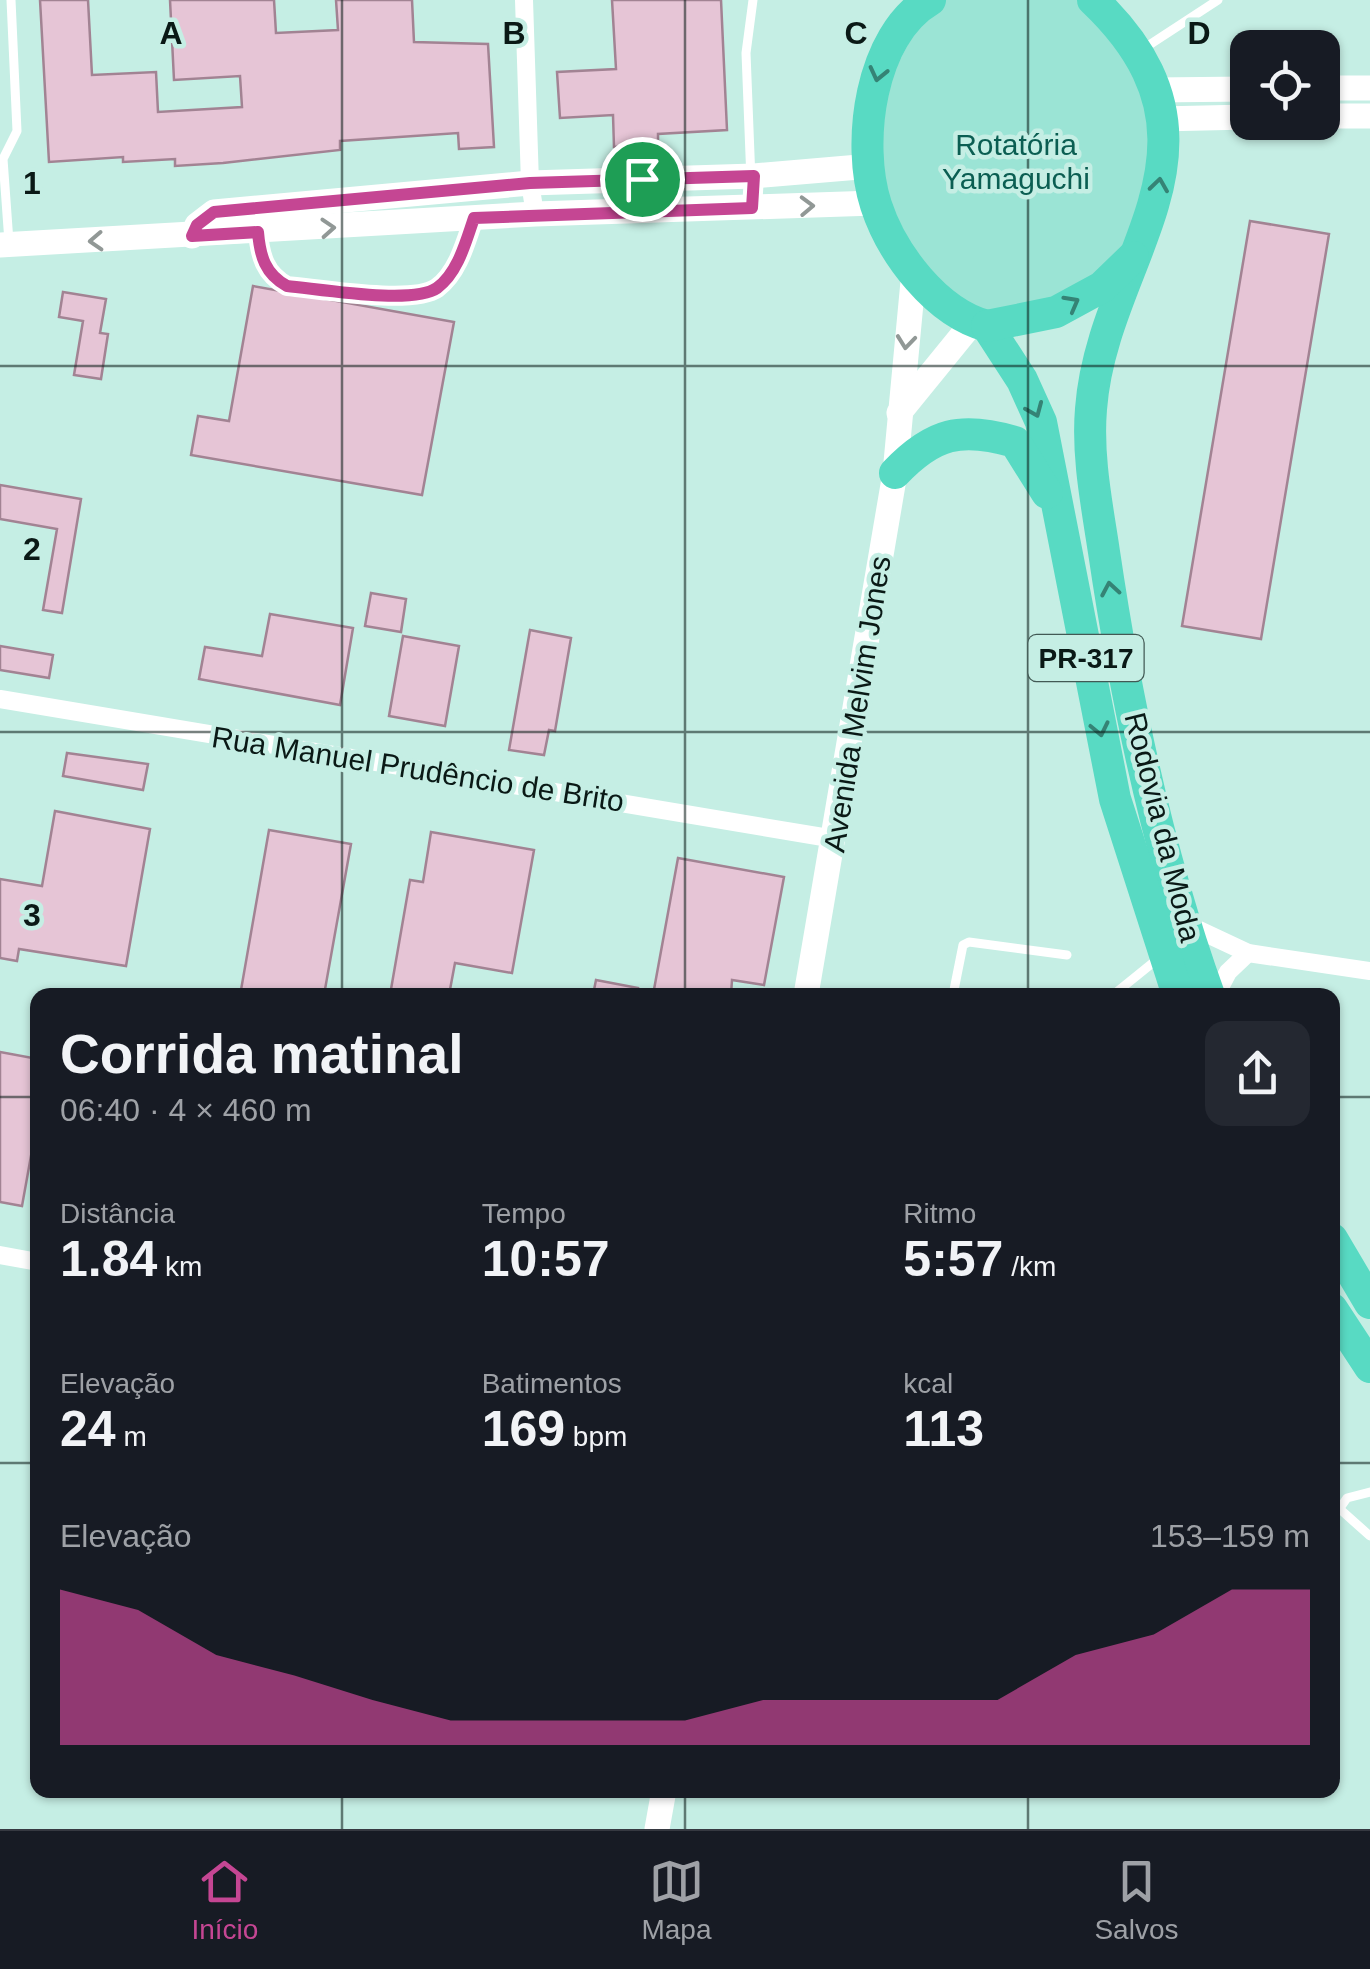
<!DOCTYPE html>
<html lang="pt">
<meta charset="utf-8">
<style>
body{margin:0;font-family:Arial,sans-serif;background:#242831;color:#f1f3f6;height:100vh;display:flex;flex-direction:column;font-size:38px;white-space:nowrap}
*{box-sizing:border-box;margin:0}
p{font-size:32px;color:#9ea1a6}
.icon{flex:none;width:55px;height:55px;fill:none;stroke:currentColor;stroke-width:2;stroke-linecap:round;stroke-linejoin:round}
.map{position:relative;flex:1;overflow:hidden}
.details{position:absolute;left:30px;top:988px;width:1310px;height:810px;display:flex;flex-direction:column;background:#171b24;border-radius:20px;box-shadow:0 2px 8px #0004}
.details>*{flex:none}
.tools{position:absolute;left:1230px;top:30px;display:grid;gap:20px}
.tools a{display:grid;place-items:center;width:110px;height:110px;border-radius:20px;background:#171b24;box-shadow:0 2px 8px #0004;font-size:50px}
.pin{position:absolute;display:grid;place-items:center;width:85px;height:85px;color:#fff;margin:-42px;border:5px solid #fff;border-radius:50%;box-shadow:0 2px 10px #0007}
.round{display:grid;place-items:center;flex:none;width:105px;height:105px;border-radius:20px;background:#242831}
.overview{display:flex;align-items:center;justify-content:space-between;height:170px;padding:0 30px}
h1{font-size:55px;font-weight:600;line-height:75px}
.metrics{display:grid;grid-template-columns:repeat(3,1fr);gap:15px;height:170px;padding:10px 30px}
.metrics div{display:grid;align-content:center}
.metrics b{font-size:50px;font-weight:600}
.metrics small{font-size:28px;font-weight:400}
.metrics p{font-size:28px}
.chart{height:280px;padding:20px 30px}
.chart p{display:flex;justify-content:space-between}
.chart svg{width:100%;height:180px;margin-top:10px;fill:#c54693;opacity:.7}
.tab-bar{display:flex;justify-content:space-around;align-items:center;height:140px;border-top:2px solid #363941;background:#171b24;font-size:28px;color:#9ea1a6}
.tab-bar a{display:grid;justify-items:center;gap:5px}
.tab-bar .on{color:#c54693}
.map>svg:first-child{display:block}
.green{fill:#9be4d5}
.building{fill:#e6c5d6;stroke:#a28393;stroke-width:2.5}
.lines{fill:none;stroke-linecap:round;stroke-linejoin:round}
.lane{stroke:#fff;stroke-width:9}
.street{stroke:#fff;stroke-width:18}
.secondary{stroke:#fff;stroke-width:25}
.highway{stroke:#58dac3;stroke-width:32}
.oneway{stroke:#358375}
.oneway2{stroke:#919896}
.route-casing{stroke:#fff;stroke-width:20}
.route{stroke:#c54693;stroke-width:12}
.grid{fill:none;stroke:#0a1916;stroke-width:2.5;stroke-opacity:0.55}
.labels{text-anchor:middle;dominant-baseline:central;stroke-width:9;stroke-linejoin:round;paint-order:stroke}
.shield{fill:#c5eee4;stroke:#425954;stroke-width:2.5}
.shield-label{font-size:28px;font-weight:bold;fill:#0a1916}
.park-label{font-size:30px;fill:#0b5e52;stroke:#c5eee4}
.street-label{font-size:30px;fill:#0a1916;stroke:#c5eee4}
.grid-label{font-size:32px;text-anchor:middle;font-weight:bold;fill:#0a1916;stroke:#c5eee4;stroke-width:9;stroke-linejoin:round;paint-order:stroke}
</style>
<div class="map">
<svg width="1370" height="1829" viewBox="0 0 1370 1829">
<rect width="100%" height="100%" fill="#c5eee4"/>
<polygon class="green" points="930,0 1093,0 1154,90 1142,248 1015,318 941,303 871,166 869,122"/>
<g class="building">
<polygon points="40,0 88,0 92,75 156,72 158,112 242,107 240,76 174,80 170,0 274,0 276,33 338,30 336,0 412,0 414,42 488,44 494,147 459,149 458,133 340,141 340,150 223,163 175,166 175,159 123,162 123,157 49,162"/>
<polygon points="612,0 721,0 727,130 658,134 658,145 614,147 613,115 560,118 557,72 616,69"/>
<polygon points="1250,221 1329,234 1261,639 1182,626"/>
<polygon points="253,286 454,322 422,495 191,455 198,416 229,421"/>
<polygon points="63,292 106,299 100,333 108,334 101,379 74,375 83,321 59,317"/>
<polygon points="0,485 81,499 62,613 43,610 57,529 0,519"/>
<polygon points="371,593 406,599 401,632 365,626"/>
<polygon points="270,614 353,628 340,705 199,679 205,647 262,656"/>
<polygon points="530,630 571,638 555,731 549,730 544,755 509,750"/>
<polygon points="403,636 459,646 445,726 389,716"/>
<polygon points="0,646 53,655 49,678 0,670"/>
<polygon points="67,753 148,764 143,790 63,776"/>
<polygon points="55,811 150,829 126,966 19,949 17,961 0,958 0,879 42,886"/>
<polygon points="269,830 351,844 324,995 241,990"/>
<polygon points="431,832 534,850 512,973 455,963 449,995 390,995 410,880 423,882"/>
<polygon points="678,858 784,877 764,985 732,980 731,995 653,995"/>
<polygon points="596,980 638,988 637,995 593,995"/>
<polygon points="0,1052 38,1059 38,1117 22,1206 0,1202"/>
</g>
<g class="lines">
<g class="lane">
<polyline points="1143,49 1218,0"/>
<polyline points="752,206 746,53 753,0"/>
<path d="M258,235c2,23 9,39 29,52 33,2 125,18 149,1 22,-15 30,-46 38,-69"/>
<polyline points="9,242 3,159 17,131 11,0"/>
<polyline points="953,995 963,945 969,942 1067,955"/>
<polyline points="1113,995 1160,957"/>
<polyline points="1332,1502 1370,1536"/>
<polyline points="1340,1508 1347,1498 1370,1492"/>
</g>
<g class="street">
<polyline points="524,0 530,183 535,214"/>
<polyline points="0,699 835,839"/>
<polyline points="1184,923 1248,953 1370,971"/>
<polyline points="1216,995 1228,972 1248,953"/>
<polyline points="0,1255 38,1262"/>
</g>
<g class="secondary">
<polyline points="1322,88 1370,88"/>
<polyline points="1154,90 1248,89"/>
<polyline points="1322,116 1370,116"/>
<polyline points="1160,119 1248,117"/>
<polyline points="192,236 197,225 214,212 530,183 754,176 871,166"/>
<polyline points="0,245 535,214 875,203"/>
<polyline points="899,413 973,322"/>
<polyline points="806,995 895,473 914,271"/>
<polyline points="657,1829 664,1790"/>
</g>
<g class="highway">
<path d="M930,0c-60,35 -74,143 -54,205 16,49 60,107 111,121"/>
<path d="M1093,0c154,146 9,257 -2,409 -4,48 6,96 13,143 22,149 54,302 105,443"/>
<polyline points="987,326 1022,380 1041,422 1115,799 1178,995"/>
<polyline points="987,326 1056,312 1102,287 1133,257"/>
<path d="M895,473c38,-40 66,-47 120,-31l32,51"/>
<polyline points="1332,1239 1370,1303"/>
<polyline points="1332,1309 1370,1367"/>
</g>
</g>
<defs><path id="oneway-chevron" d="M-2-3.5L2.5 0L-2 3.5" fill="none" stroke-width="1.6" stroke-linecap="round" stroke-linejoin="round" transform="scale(2.5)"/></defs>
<g class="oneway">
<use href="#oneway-chevron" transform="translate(878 74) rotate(103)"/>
<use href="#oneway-chevron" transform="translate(1159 185) rotate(-82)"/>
<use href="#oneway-chevron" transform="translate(1072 303) rotate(-29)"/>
<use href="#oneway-chevron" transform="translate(1035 410) rotate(67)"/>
<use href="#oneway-chevron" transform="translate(1110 589) rotate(-100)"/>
<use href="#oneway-chevron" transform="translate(1100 729) rotate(78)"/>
</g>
<g class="oneway2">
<use href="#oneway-chevron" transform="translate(807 206) rotate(-2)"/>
<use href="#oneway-chevron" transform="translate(328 228) rotate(-4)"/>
<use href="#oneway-chevron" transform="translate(96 241) rotate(177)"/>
<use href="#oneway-chevron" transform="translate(906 342) rotate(96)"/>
</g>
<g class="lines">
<g class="route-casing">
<path id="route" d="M754,176l-2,32 -278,10c-8,23 -16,55 -37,70 -24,17 -117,1 -150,-2 -22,-12 -27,-30 -29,-54l-66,4 5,-11 17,-13 316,-29z"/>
</g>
<use href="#route" class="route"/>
</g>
<path class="grid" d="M342,0v995M685,0v995M1028,0v995M0,366h1370M0,732h1370M0,1097h38M1332,1097h38M0,1463h38M1332,1463h38M342,1790v39M685,1790v39M1028,1790v39"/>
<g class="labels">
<rect class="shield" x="1028.5" y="635" width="115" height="46" rx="8"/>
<g class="shield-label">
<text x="1086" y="658">PR-317</text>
</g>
<g class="park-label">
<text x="1016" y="144">Rotatória<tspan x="1016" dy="34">Yamaguchi</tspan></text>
</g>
<g class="street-label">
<text transform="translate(857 704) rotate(-81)">Avenida Melvim Jones</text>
<text transform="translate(418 769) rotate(9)">Rua Manuel Prudêncio de Brito</text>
<text transform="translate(1163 827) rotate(76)">Rodovia da Moda</text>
</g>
</g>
<g class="grid-label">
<text x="171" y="44">A</text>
<text x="514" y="44">B</text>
<text x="856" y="44">C</text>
<text x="1199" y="44">D</text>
<text x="32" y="194">1</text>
<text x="32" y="560">2</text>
<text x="32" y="926">3</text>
</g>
</svg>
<div class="tools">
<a><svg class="icon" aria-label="locate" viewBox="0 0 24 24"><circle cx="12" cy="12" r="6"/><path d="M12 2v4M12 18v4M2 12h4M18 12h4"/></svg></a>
</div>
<div class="pin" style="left:642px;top:179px;background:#1e9e55"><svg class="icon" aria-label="arrive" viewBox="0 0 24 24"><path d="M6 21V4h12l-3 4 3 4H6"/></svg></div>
<section class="details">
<div class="overview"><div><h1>Corrida matinal</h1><p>06:40 · 4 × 460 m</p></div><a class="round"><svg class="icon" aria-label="share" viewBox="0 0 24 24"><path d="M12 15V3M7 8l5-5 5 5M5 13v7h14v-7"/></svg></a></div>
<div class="metrics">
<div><p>Distância</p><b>1.84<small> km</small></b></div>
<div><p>Tempo</p><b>10:57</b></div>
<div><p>Ritmo</p><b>5:57<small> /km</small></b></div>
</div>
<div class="metrics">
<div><p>Elevação</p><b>24<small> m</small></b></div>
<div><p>Batimentos</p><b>169<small> bpm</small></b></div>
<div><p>kcal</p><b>113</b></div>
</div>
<div class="chart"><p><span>Elevação</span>153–159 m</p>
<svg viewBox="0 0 160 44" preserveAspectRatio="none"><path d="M0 44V6L10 11L20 22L30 27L40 33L50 38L60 38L70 38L80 38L90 33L100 33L110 33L120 33L130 22L140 17L150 6L160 6V44z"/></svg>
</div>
</section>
</div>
<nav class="tab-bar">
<a class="on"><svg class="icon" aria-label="home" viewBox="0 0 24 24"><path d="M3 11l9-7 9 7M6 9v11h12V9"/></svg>Início</a>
<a><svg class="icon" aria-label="map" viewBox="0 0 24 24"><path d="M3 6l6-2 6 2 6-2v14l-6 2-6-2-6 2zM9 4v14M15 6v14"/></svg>Mapa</a>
<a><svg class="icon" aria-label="saved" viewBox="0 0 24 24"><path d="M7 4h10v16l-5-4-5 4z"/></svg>Salvos</a>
</nav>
